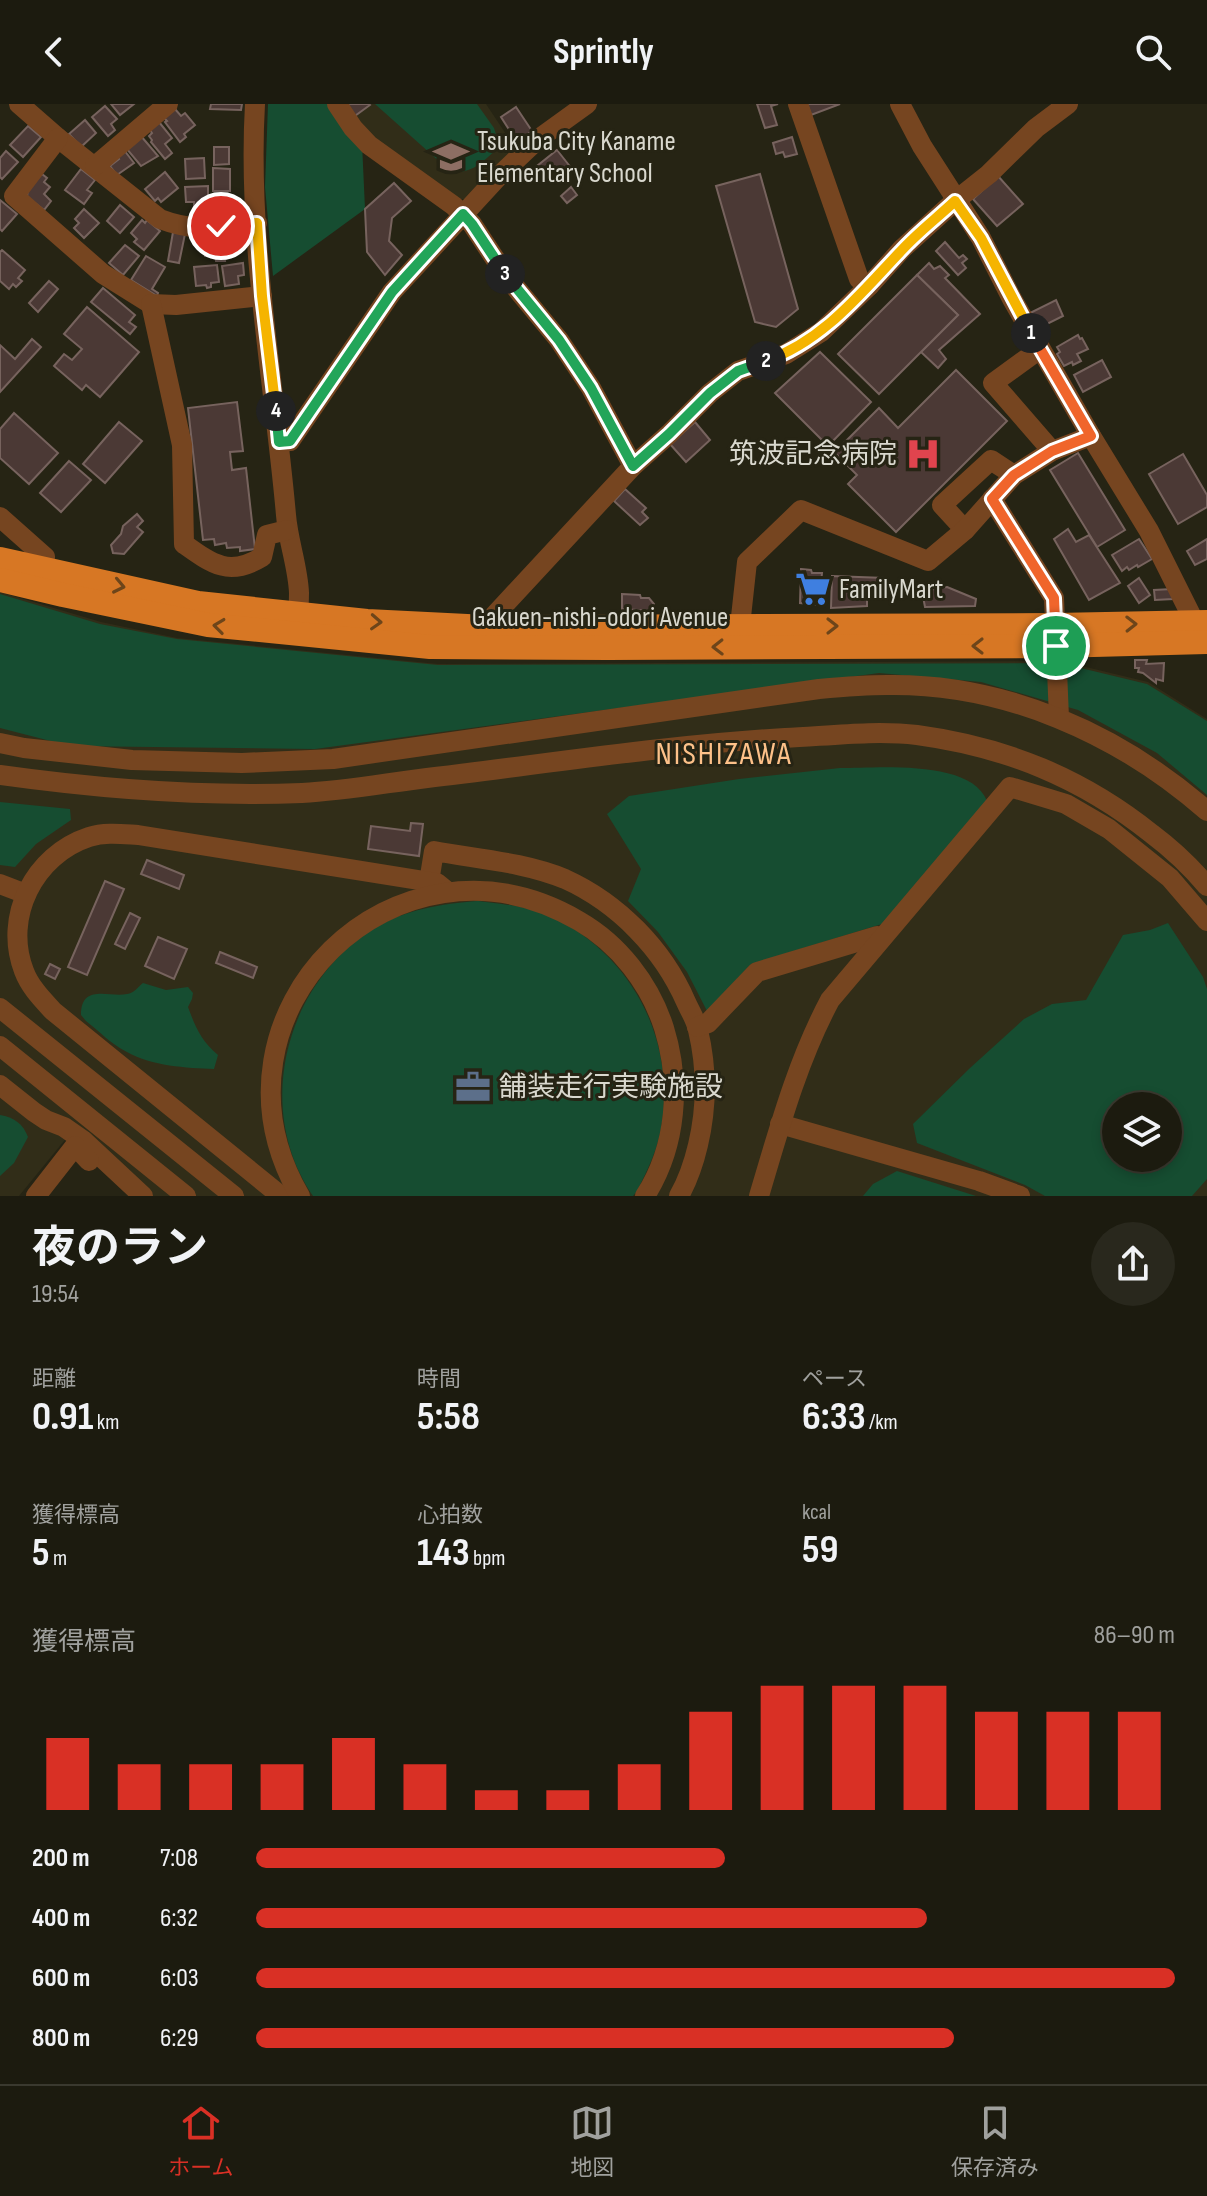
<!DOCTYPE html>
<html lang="ja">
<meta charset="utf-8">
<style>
body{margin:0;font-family:"Sofia Sans Condensed","Noto Sans JP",sans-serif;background:#29281d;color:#f1f3f6;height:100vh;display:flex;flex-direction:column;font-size:30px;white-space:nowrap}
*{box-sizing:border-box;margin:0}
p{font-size:26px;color:#a0a19e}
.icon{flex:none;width:44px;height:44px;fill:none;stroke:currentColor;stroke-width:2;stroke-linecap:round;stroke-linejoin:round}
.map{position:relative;height:1092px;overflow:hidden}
.sheet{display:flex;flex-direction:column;background:#1c1b0f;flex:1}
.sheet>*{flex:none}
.buttons{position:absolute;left:1102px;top:988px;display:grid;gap:16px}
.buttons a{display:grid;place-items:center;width:80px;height:80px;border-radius:50%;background:#1c1b0f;box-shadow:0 4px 12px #0003,0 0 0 2px #3a392f;font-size:40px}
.pin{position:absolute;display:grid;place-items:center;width:68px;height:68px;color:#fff;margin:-34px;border:4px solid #fff;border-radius:50%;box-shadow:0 2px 8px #0007}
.km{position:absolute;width:40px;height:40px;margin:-20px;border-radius:50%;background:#222;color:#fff;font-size:22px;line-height:40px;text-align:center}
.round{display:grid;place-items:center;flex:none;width:84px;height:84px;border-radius:42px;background:#29281d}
.headline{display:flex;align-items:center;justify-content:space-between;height:136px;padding:0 32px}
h1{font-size:44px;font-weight:700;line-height:60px}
.metrics{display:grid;grid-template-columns:repeat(3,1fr);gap:12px;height:136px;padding:8px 32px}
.metrics div{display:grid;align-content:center}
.metrics b{font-size:40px;font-weight:700}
.metrics small{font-size:22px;font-weight:400}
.metrics p{font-size:22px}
.chart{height:224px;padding:16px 32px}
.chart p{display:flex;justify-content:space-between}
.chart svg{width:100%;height:144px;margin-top:8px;stroke:#d93025;stroke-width:6}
ul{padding:0 32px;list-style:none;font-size:26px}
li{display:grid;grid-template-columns:128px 96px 1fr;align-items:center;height:60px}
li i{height:20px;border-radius:10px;background:#d93025}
header{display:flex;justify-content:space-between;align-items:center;height:104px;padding:0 32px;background:#1c1b0f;font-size:36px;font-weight:700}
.dock{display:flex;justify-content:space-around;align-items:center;height:112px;border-top:2px solid #3a392f;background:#1c1b0f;font-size:22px;color:#a0a19e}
.dock a{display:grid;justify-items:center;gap:4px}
.dock .on{color:#d93025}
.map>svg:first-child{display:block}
.built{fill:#312d18;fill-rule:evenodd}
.green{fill:#164d31;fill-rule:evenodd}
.building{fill:#4b3935;stroke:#77635e;stroke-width:2}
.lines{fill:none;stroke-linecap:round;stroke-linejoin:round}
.minor{stroke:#764520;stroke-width:20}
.highway{stroke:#d77724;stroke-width:24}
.oneway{stroke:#6d451a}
.split-1-casing{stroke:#fff;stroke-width:16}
.split-2-casing{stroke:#fff;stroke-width:16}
.split-3-casing{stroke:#fff;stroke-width:16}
.split-4-casing{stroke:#fff;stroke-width:16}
.split-5-casing{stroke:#fff;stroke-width:16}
.split-1{stroke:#f0652b;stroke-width:10}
.split-2{stroke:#f5b400;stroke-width:10}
.split-3{stroke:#22a559;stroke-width:10}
.split-4{stroke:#22a559;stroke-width:10}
.split-5{stroke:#f5b400;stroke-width:10}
.labels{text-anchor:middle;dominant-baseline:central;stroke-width:6;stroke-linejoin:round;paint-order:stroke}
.poi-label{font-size:28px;fill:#d9d8ce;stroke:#262414;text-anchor:start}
.street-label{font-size:28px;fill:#d9d8ce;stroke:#262414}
.quarter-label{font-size:32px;letter-spacing:2px;fill:#fdc189;stroke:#262414}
</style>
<header><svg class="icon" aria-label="back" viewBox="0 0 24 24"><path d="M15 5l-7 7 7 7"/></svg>Sprintly<svg class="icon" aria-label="search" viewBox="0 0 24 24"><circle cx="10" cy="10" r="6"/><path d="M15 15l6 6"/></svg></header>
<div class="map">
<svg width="1207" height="1092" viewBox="0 0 1207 1092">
<rect width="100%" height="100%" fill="#262414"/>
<g class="built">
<polygon points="341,0 486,0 516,45 500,62 494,60 486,67 487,75 466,95 455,95 370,37"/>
<path d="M0,488l101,30 76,16 261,26 623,-3 87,21 59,37v477h-1072l-67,-60 -49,60h-19zM1116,1002h52v52h-52z"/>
</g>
<g class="green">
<polygon points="268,0 333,0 362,39 365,105 273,172 265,83"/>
<path d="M375,0h102l17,24 6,19c-18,14 -27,28 -50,24z"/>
<polygon points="0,490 100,520 177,535 438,561 1060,559 1147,580 1207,617 1207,691 1157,649 1078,606 981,578 879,569 315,645 70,642 0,624"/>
<path d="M840,664c38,0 131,-9 147,33l-105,123 -131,40 -44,47 -20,-39 -29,-40 -30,-31 13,-32 -34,-55 22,-18 110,-17z"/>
<polygon points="0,698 70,705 71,716 36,740 15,763 0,761"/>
<path d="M478,797c24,3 49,5 72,15 79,36 125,121 112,206 -3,25 -14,47 -25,69l-4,5h-320c-60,-87 -28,-212 60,-267 33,-20 68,-25 105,-28z"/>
<path d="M1168,819l35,54 4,12v190l-15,17h-147l-20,-11 -108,-42 -4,-19 57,-56 54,-49 28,-15 34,-4 37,-65 27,-5zM1116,1002h52v52h-52z"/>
<path d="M143,879l23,7 22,-3 5,6 -1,6 -4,8c7,19 13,34 30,48l-4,14c-28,-1 -62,-3 -87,-17 -15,-7 -28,-21 -41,-31l-5,-6c0,-32 29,-17 46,-21 7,-1 11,-7 16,-11z"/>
<path d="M0,1011c14,2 23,9 28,22l-14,26 -14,13z"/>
<polygon points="897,1067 976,1092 863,1092 873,1080"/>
</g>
<g class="building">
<polygon points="111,0 134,0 120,11"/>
<polygon points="211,0 242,0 241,6 210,5"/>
<polygon points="343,0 369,0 370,1 352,14"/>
<polygon points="757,0 778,0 771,2 777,21 765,24"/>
<polygon points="807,0 840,0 811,11"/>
<polygon points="105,2 117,15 111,20 115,26 108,32 92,13"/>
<polygon points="516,3 532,27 517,38 501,13"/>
<polygon points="175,5 181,12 185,9 195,21 184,30 186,33 180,38 165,18 167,17 164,14"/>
<polygon points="85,16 96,29 81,43 69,30"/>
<polygon points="159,18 172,34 165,40 172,49 165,55 151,38 152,36 149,32 152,29 150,26"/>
<polygon points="28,22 41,33 23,53 10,41"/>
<polygon points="141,32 158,52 141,62 126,44"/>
<polygon points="792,33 797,50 785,53 783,48 776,50 773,39"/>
<polygon points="214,43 229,43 229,60 214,61"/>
<polygon points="124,46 134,59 117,71 110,62 119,55 117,52"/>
<polygon points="557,46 572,65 562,73 559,69 549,77 537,62"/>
<polygon points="6,47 18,58 2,75 0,73 0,54"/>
<polygon points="204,54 205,74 186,75 185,55"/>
<polygon points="213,64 230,65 230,87 213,87"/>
<polygon points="81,65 95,76 87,86 92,89 84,100 65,86"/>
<polygon points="165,68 178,84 161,98 158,94 155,97 145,85"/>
<polygon points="42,70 47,74 44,78 50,83 44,90 51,97 44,106 27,93 28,84"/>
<polygon points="760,70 798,205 776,223 755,218 716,82"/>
<polygon points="998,72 1023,100 997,122 973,95"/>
<polygon points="394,79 411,97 392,114 389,137 402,151 385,171 367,148 365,105"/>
<polygon points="208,82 208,99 203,99 203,103 194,103 194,98 186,98 185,83"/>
<polygon points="571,83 577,91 567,99 561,92"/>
<polygon points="215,93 231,93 231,108 216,109"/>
<polygon points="0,96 17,110 2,127 0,125"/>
<polygon points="120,101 134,113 120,129 107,117"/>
<polygon points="84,105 99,119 84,134 74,124 79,119 75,115"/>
<polygon points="142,116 145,119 147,116 160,127 144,146 134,138 137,135 131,129"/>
<polygon points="173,128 185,130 179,159 168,157"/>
<polygon points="221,131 225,157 216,157 215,151 205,152 204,134"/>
<polygon points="945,138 959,154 963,151 967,155 962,159 966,164 958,171 936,147"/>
<polygon points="125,141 139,152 123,171 109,159"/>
<polygon points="2,146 25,166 18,174 22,177 16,183 13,180 9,185 0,177 0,148"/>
<polygon points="146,152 165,163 152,185 158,189 157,192 131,176"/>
<polygon points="243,159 244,171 238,172 239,180 225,182 222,162"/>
<polygon points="929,159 934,165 940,162 949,171 945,174 980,210 939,246 946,255 938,264 921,248 958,211 917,171"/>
<polygon points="217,161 219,178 211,179 211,183 207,184 206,181 196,182 194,163"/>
<polygon points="917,171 958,211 879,290 838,250"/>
<polygon points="49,177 58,185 38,208 29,199"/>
<polygon points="103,184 135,211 129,218 136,223 130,230 91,198"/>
<polygon points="1056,196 1063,212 1033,227 1026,211"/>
<polygon points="87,203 139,248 100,293 86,281 82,286 54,262 64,250 72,256 82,245 64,230"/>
<polygon points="1078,231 1080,235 1082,234 1088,245 1077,250 1081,257 1073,261 1072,258 1064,262 1057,250 1060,248 1057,243"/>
<polygon points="32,235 41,243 0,288 0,241 15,255"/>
<polygon points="820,248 871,298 828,342 775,289"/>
<polygon points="1102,256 1111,273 1083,288 1074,271"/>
<polygon points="956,266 1007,317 896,428 848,380 857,371 828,342 831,338 838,345 879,304 898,324"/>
<polygon points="237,298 243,347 230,348 232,366 246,364 255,445 240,447 240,443 227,444 226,439 215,441 214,435 203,436 188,304"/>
<polygon points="14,309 58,349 29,380 0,354 0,325"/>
<polygon points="119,318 142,337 105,379 83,360"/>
<polygon points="695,318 710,336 686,358 670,340"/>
<polygon points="1078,349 1125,426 1097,443 1050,366"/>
<polygon points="1183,350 1207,391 1207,403 1178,420 1149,370"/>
<polygon points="69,357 91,376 61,408 40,389"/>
<polygon points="625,385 646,404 642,408 648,414 640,421 614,397"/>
<polygon points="137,410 143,417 137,423 143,428 124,450 113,449 111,441 121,430 123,422"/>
<polygon points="1068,425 1076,438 1089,431 1120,479 1089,496 1054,435"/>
<polygon points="1139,435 1152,455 1138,463 1137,461 1129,466 1127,463 1122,467 1112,451"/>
<polygon points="1207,435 1207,455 1195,461 1187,447"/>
<polygon points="801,465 811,466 812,469 822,469 821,479 823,479 822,501 800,499"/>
<polygon points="832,472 885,474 885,488 867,488 867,502 831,504"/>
<polygon points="1139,474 1150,491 1139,499 1128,482"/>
<polygon points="947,483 976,495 975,502 925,503 922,487"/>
<polygon points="1172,485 1173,495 1155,496 1154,486"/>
<polygon points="622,490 640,491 641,494 649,494 654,500 653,507 622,505"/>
<polygon points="1135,556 1147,556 1146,560 1164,559 1163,577 1156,575 1156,579 1143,569 1138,568 1139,564 1135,564"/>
<polygon points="411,719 423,720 419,752 368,745 371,722 410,727"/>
<polygon points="147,756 184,771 179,785 141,770"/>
<polygon points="105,777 124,785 87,871 68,863"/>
<polygon points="130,809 140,814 125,845 115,840"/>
<polygon points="158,833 187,845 174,875 145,862"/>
<polygon points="220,848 257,863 253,874 216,859"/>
<polygon points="50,860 60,865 55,875 45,870"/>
</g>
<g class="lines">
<g class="minor">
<path d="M19,0l39,34 102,81c36,14 60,7 97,4"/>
<path d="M255,0c-8,136 19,275 31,411 2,26 12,52 13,78 0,12 -1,24 -2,36"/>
<polyline points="337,0 353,24 369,41 454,102 472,120 507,173 559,236 591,284 633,362"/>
<polyline points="798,0 859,175 869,182"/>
<polyline points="900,0 922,42 981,134 1012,195 1091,332 1149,427 1201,531"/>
<polyline points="58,34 14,92 103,170 151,200 176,201 262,192"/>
<polyline points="95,62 168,0"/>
<path d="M151,200l31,141 2,99c28,20 45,33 78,13l5,-22 20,-5"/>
<polyline points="1040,245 993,279 1052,347 1091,332"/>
<polyline points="279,338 290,337 392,188 497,74 537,36 587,0"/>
<polyline points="992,395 1054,494 1059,614"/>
<polyline points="0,413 45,453 43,466"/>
<polyline points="965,426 942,401 991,356 1014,371"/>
<polyline points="740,522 747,458 801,406 928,457 965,426 1014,371 1052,347"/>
<polyline points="487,523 491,515 633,362 669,330 710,289 738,267 786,250 821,228 869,182 902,145 955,97 989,70 1036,24 1068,0"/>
<path d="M0,639l24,5 108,12 110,3 91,-4 486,-70c22,-2 45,-4 68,-4 118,-2 232,49 320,126"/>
<path d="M0,671c100,14 201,22 302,18 42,-2 84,-10 125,-15 119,-14 238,-33 358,-40 43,-2 89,-8 132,-3 89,12 165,43 235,99 20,15 39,33 55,52"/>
<path d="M429,778l5,-31c43,8 90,11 131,28 53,24 98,70 121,123 4,9 10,18 12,28 9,38 9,77 0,115 -4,17 -10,35 -19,51"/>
<polyline points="0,780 26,790"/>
<polyline points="0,904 234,1092"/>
<polyline points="697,923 708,919 757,868 877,832 881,835"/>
<polyline points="0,942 186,1092"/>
<polyline points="0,981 34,1008 46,1016 64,1023 84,1037 143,1092"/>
<polyline points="780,1020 979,1077 1020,1092"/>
<polyline points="36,1092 75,1042 89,1057"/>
<path d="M281,1092l-228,-185c-11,-12 -23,-24 -29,-40 -21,-54 10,-116 65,-134 16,-5 32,-3 49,-2l299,48 11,9"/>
<path d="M300,1092c-106,-183 97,-382 279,-275 40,23 71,63 85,107 17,55 13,118 -19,168"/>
<path d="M759,1092c20,-67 38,-134 71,-196l180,-213 56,17 43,25 61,49 37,43"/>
</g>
<g class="highway">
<polyline points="0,455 198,499 367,517 487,523 1055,521 1207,518"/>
<polyline points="0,476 63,491 208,521 430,543 608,544 1056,542 1207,538"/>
</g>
</g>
<defs><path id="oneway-chevron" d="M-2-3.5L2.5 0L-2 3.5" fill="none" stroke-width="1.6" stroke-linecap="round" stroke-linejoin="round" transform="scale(2)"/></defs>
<g class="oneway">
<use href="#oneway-chevron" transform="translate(119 482) rotate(12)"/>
<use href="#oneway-chevron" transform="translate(376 518) rotate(3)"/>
<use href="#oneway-chevron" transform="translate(1131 520) rotate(-1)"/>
<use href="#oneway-chevron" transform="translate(219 522) rotate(-173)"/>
<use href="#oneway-chevron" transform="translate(832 522)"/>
<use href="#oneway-chevron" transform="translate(978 542) rotate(180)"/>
<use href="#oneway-chevron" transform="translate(718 543) rotate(179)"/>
</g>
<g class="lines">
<g class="split-1-casing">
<polyline id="split-1" points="1031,229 1091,332 1052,347 1014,371 992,395 1054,494 1056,542"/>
</g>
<g class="split-2-casing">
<path id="split-2" d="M766,257c57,-20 94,-67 134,-109 17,-19 37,-34 55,-51l26,37 50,95"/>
</g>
<g class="split-3-casing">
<polyline id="split-3" points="505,170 559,236 591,284 633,362 669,330 710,289 738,267 766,257"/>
</g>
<g class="split-4-casing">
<polyline id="split-4" points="276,307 279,338 290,337 392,188 463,110 472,120 505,170"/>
</g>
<g class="split-5-casing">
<polyline id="split-5" points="221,122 257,119 262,192 276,307"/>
</g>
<use href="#split-1" class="split-1"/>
<use href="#split-2" class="split-2"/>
<use href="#split-3" class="split-3"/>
<use href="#split-4" class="split-4"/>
<use href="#split-5" class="split-5"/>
</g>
<defs>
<g id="school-bare" transform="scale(2.76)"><path d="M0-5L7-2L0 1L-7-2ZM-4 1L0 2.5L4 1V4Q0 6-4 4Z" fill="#8d6e63" stroke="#262414" stroke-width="2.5" paint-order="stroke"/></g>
<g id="hospital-bare" transform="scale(2.76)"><path d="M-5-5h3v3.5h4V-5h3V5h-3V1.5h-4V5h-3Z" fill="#e0444e" stroke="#262414" stroke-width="2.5" paint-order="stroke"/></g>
<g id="supermarket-bare" transform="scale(2.76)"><path d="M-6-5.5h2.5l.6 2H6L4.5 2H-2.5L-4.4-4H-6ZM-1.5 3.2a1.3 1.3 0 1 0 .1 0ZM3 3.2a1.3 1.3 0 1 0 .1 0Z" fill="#3f7fe0" stroke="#262414" stroke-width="2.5" paint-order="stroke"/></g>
<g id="office-bare" transform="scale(2.76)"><path d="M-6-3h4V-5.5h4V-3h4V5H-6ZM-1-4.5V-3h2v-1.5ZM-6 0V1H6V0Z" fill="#5c6f8a" stroke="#262414" stroke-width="2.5" paint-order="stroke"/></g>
</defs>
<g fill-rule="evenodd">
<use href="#school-bare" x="451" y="53"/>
<use href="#hospital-bare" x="923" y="350"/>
<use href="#supermarket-bare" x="813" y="485"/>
<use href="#office-bare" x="473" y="983"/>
</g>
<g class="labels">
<g class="poi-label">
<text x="477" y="37">Tsukuba City Kaname<tspan x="477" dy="32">Elementary School</tspan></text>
<text x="897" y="350" text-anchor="end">筑波記念病院</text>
<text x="839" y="485">FamilyMart</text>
<text x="499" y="983">舗装走行実験施設</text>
</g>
<g class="street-label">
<text x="600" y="513">Gakuen-nishi-odori Avenue</text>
</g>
<g class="quarter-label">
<text x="724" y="650">NISHIZAWA</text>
</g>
</g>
</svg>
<div class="buttons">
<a><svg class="icon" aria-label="layers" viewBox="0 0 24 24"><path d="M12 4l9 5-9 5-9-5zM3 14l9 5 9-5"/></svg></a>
</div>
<div class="pin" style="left:1056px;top:542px;background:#1e9e55"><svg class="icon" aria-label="arrive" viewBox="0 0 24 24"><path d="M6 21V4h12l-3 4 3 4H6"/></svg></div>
<div class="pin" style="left:221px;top:122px;background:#d93025"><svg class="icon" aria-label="check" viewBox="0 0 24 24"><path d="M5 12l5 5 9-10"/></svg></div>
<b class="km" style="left:1031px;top:229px">1</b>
<b class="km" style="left:766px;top:257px">2</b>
<b class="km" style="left:505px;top:170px">3</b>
<b class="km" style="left:276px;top:307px">4</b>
</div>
<section class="sheet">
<div class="headline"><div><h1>夜のラン</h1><p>19:54</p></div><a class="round"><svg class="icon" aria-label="share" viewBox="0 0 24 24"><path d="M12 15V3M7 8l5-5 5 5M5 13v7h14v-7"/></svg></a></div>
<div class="metrics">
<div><p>距離</p><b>0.91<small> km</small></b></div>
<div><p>時間</p><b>5:58</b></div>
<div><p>ペース</p><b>6:33<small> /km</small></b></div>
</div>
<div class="metrics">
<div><p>獲得標高</p><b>5<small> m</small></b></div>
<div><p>心拍数</p><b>143<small> bpm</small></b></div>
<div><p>kcal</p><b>59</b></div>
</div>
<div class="chart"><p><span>獲得標高</span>86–90 m</p>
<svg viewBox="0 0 160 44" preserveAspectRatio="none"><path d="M5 44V22M15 44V30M25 44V30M35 44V30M45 44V22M55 44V30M65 44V38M75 44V38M85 44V30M95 44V14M105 44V6M115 44V6M125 44V6M135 44V14M145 44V14M155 44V14"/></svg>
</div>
<ul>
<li><b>200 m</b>7:08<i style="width:51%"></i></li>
<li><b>400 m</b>6:32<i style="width:73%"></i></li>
<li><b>600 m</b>6:03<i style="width:100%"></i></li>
<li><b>800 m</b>6:29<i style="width:76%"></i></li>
</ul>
</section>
<nav class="dock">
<a class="on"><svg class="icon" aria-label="home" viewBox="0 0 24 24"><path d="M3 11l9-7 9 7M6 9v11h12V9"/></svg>ホーム</a>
<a><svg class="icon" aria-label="map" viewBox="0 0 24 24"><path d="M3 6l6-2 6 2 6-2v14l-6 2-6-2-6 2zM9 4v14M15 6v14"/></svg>地図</a>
<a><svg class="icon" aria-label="saved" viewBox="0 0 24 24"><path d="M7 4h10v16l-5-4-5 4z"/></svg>保存済み</a>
</nav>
